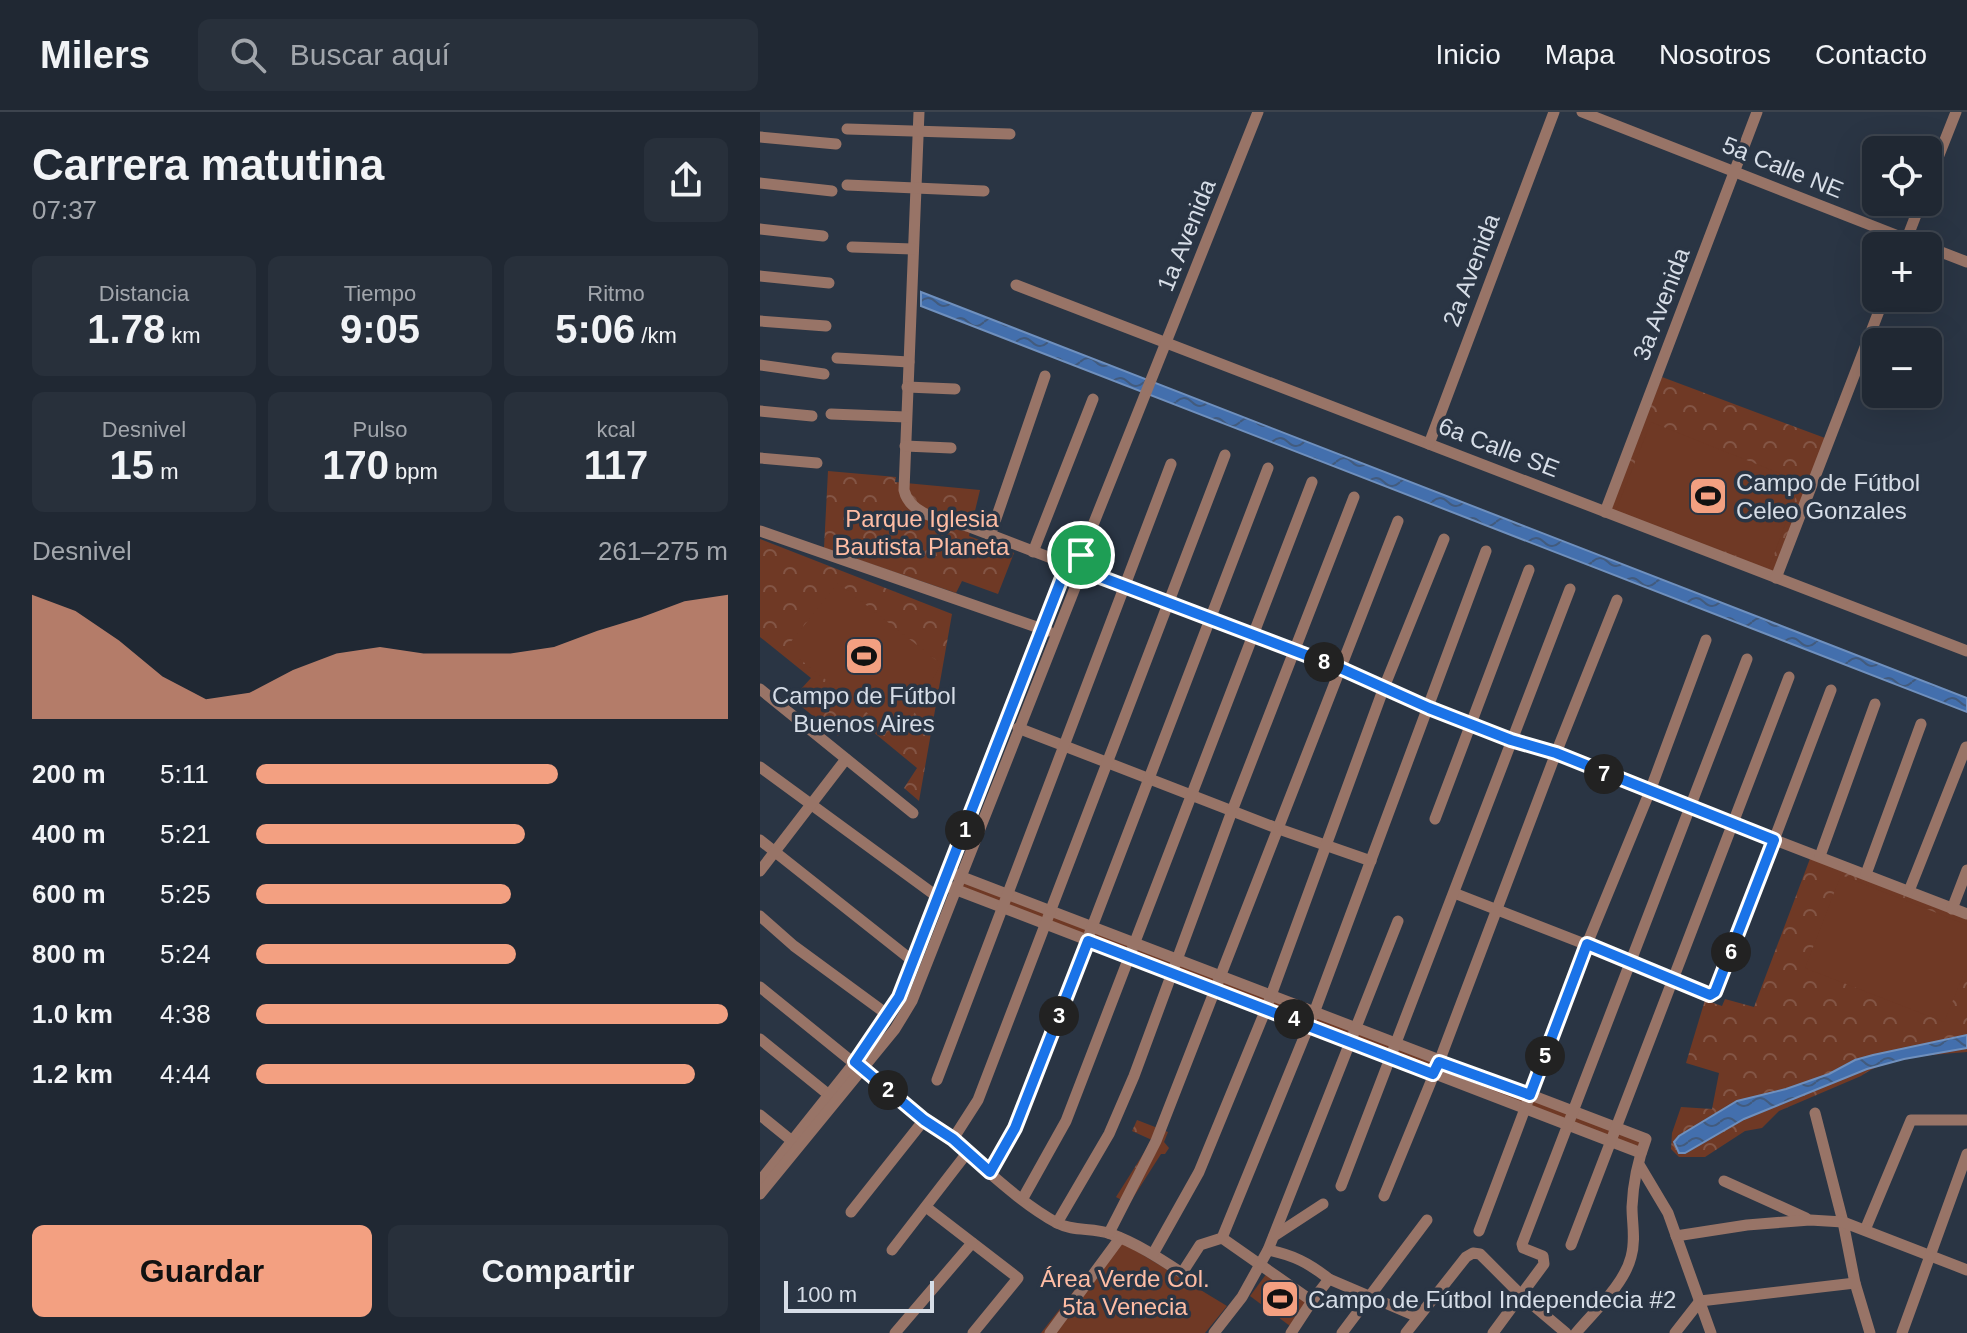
<!DOCTYPE html>
<html lang="es">
<meta charset="utf-8">
<style>
body{margin:0;font-family:Helvetica,sans-serif;background:#28303b;color:#f1f3f6;height:100vh;display:flex;flex-direction:column;font-size:30px;white-space:nowrap}
*{box-sizing:border-box;margin:0}
p{font-size:26px;color:#a2a6ac}
.icon{flex:none;width:44px;height:44px;fill:none;stroke:currentColor;stroke-width:2;stroke-linecap:round;stroke-linejoin:round}
.map{position:relative;flex:1;overflow:hidden}
.details{display:flex;flex-direction:column;background:#202833;width:760px}
.details>*{flex:none}
.buttons{position:absolute;left:1102px;top:24px;display:grid;gap:16px}
.buttons a{display:grid;place-items:center;width:80px;height:80px;border-radius:12px;background:#202833;box-shadow:0 8px 32px #0002,0 0 0 2px #3d444e;font-size:40px}
.scale{position:absolute;left:24px;bottom:20px;width:150px;box-sizing:border-box;padding-left:8px;border:4px solid #d6dde7;border-top:0;font-size:22px;line-height:28px;white-space:nowrap;color:#d6dde7;-webkit-text-stroke:6px #2a3544;paint-order:stroke}
.pin{position:absolute;display:grid;place-items:center;width:68px;height:68px;color:#fff;margin:-34px;border:4px solid #fff;border-radius:50%;box-shadow:0 2px 8px #0007}
.km{position:absolute;width:40px;height:40px;margin:-20px;border-radius:50%;background:#222;color:#fff;font-size:22px;line-height:40px;text-align:center}
.round{display:grid;place-items:center;flex:none;width:84px;height:84px;border-radius:12px;background:#28303b}
.summary{display:flex;align-items:center;justify-content:space-between;height:136px;padding:0 32px}
h1{font-size:44px;font-weight:700;line-height:60px}
.figures{display:grid;grid-template-columns:repeat(3,1fr);gap:12px;height:136px;padding:8px 32px}
.figures div{display:grid;align-content:center;border-radius:12px;background:#28303b;text-align:center}
.figures b{font-size:40px;font-weight:700}
.figures small{font-size:22px;font-weight:400}
.figures p{font-size:22px}
.chart{height:224px;padding:16px 32px}
.chart p{display:flex;justify-content:space-between}
.chart svg{width:100%;height:144px;margin-top:8px;fill:#f3a081;opacity:.7}
.cta{display:flex;gap:16px;margin-top:auto;padding:16px 32px}
.cta a{flex:1;height:92px;border-radius:12px;background:#f3a081;color:#111;font-size:32px;font-weight:700;line-height:92px;text-align:center}
.cta a+a{background:#28303b;color:#f1f3f6}
ul{padding:0 32px;list-style:none;font-size:26px}
li{display:grid;grid-template-columns:128px 96px 1fr;align-items:center;height:60px}
li i{height:20px;border-radius:10px;background:#f3a081}
header{display:flex;align-items:center;gap:48px;box-sizing:border-box;height:112px;padding:0 40px;background:#202833;border-bottom:2px solid #3d444e}
header strong{font-size:38px}
nav{display:flex;gap:44px;margin-inline-start:auto;font-size:28px}
.search{width:560px;height:72px;background:#28303b;display:flex;align-items:center;gap:20px;box-sizing:border-box;padding:0 28px;border-radius:12px;color:#a2a6ac;font-size:30px}
main{display:flex;flex:1;min-height:0}
.map>svg:first-child{display:block}
.forest{fill:url(#forest-crowns)}
.green{fill:#6f3925}
.water{fill:url(#water-waves);stroke:#6f90be;stroke-width:2}
.lines{fill:none;stroke-linecap:round;stroke-linejoin:round}
.minor{stroke:#987467;stroke-width:11}
.route-casing{stroke:#fff;stroke-width:16}
.route{stroke:#1a73e8;stroke-width:10}
.labels{text-anchor:middle;dominant-baseline:central;stroke-width:7;stroke-linejoin:round;paint-order:stroke}
.street-label{font-size:24px;fill:#d6dde7;stroke:#2a3544}
.poi-label{font-size:24px;fill:#d6dde7;stroke:#2a3544;text-anchor:start}
.park-label{font-size:24px;fill:#ffbda4;stroke:#2a3544}
</style>
<header>
<strong>Milers</strong>
<div class="search"><svg class="icon" aria-label="search" viewBox="0 0 24 24"><circle cx="10" cy="10" r="6"/><path d="M15 15l6 6"/></svg>Buscar aquí</div>
<nav><a>Inicio</a><a>Mapa</a><a>Nosotros</a><a>Contacto</a></nav>
</header>
<main>
<section class="details">
<div class="summary"><div><h1>Carrera matutina</h1><p>07:37</p></div><a class="round"><svg class="icon" aria-label="share" viewBox="0 0 24 24"><path d="M12 15V3M7 8l5-5 5 5M5 13v7h14v-7"/></svg></a></div>
<div class="figures">
<div><p>Distancia</p><b>1.78<small> km</small></b></div>
<div><p>Tiempo</p><b>9:05</b></div>
<div><p>Ritmo</p><b>5:06<small> /km</small></b></div>
</div>
<div class="figures">
<div><p>Desnivel</p><b>15<small> m</small></b></div>
<div><p>Pulso</p><b>170<small> bpm</small></b></div>
<div><p>kcal</p><b>117</b></div>
</div>
<div class="chart"><p><span>Desnivel</span>261–275 m</p>
<svg viewBox="0 0 160 44" preserveAspectRatio="none"><path d="M0 44V6L10 11L20 20L30 31L40 38L50 36L60 29L70 24L80 22L90 24L100 24L110 24L120 22L130 17L140 13L150 8L160 6V44z"/></svg>
</div>
<ul>
<li><b>200 m</b>5:11<i style="width:64%"></i></li>
<li><b>400 m</b>5:21<i style="width:57%"></i></li>
<li><b>600 m</b>5:25<i style="width:54%"></i></li>
<li><b>800 m</b>5:24<i style="width:55%"></i></li>
<li><b>1.0 km</b>4:38<i style="width:100%"></i></li>
<li><b>1.2 km</b>4:44<i style="width:93%"></i></li>
</ul>
<div class="cta"><a>Guardar</a><a>Compartir</a></div>
</section>
<div class="map">
<svg width="1207" height="1221" viewBox="0 0 1207 1221">
<defs>
<pattern id="forest-crowns" width="20" height="18" patternUnits="userSpaceOnUse" patternTransform="scale(2)"><rect width="20" height="18" fill="#6f3925"/><path d="M2 6a3 3 0 1 1 6 0M12 15a3 3 0 1 1 6 0" fill="none" stroke="#835545"/></pattern>
<pattern id="water-waves" width="16" height="10" patternUnits="userSpaceOnUse" patternTransform="scale(2)"><rect width="16" height="10" fill="#436fad"/><path d="M0 5q4-4 8 0t8 0" fill="none" stroke="#425b7e"/></pattern>
</defs>
<rect width="100%" height="100%" fill="#2a3544"/>
<g class="forest">
<polygon points="902,265 1065,326 1014,464 848,401"/>
<polygon points="68,359 136,365 135,370 220,378 209,424 254,441 238,482 202,469 196,481 64,436"/>
<polygon points="0,427 192,502 159,689 144,676 157,656 95,605 78,624 32,587 51,566 0,525"/>
<path d="M1051,744l156,62v134c-33,3 -78,4 -106,24l-82,35 -17,17 -17,3 -40,26h-26l-8,-8 1,-16 9,-26 31,2 7,-36 -33,-10 19,-63 17,6 3,-7 29,8z"/>
<polygon points="377,1008 408,1020 404,1030 409,1036 405,1042 401,1042 369,1092 356,1085 392,1028 372,1019"/>
</g>
<g class="green">
<polygon points="891,310 1041,370 1009,456 856,398"/>
<polygon points="78,471 181,552 140,627 26,536"/>
<polygon points="1081,763 1207,813 1207,854 1184,910 1045,856"/>
<polygon points="202,766 882,1028 880,1039 199,777"/>
<polygon points="355,1126 467,1194 445,1221 281,1221"/>
<polygon points="510,1157 549,1189 530,1214 490,1184"/>
</g>
<g class="water">
<polygon points="161,180 1207,586 1207,600 161,194"/>
<polygon points="1207,923 1207,936 1144,947 1107,957 984,1007 925,1041 919,1041 914,1030 919,1024 977,989 1026,977 1069,962 1095,948 1113,943"/>
</g>
<g class="lines">
<g class="minor">
<path d="M159,0l-15,378c6,27 43,30 66,37l370,141 89,40 82,32 45,13 43,19 368,142"/>
<polyline points="822,0 1164,134"/>
<polyline points="87,17 250,22"/>
<polyline points="0,25 76,32"/>
<polyline points="0,71 72,79"/>
<polyline points="1168,71 1196,0"/>
<polyline points="87,73 224,79"/>
<polyline points="0,117 63,124"/>
<polyline points="1144,134 1161,90"/>
<polyline points="92,135 153,137"/>
<polyline points="1168,135 1207,150"/>
<polyline points="0,164 69,171"/>
<polyline points="256,173 1207,539"/>
<polyline points="0,209 66,214"/>
<polyline points="77,246 149,250"/>
<polyline points="0,253 64,262"/>
<polyline points="147,275 195,277"/>
<polyline points="0,299 52,304"/>
<polyline points="71,302 146,305"/>
<polyline points="669,332 794,0"/>
<polyline points="145,334 191,336"/>
<polyline points="0,346 57,351"/>
<polyline points="845,400 997,0"/>
<polyline points="0,419 288,519"/>
<polyline points="230,424 285,264"/>
<polyline points="273,440 333,287"/>
<polyline points="1016,466 1124,186"/>
<polyline points="0,577 153,701"/>
<polyline points="258,616 519,717 611,749"/>
<polyline points="0,655 179,786"/>
<polyline points="675,707 769,458"/>
<polyline points="0,728 154,850"/>
<polyline points="1060,744 1115,592"/>
<polyline points="0,759 86,647"/>
<path d="M189,760l697,267c-8,21 -13,45 -14,68 0,17 4,33 -1,50 -7,28 -37,54 -55,76"/>
<polyline points="1106,762 1161,612"/>
<polyline points="184,773 881,1041"/>
<polyline points="1149,779 1206,635"/>
<polyline points="694,781 953,882 960,870 1071,578"/>
<polyline points="1192,797 1207,758"/>
<polyline points="0,804 34,834 128,903"/>
<path d="M0,875l164,133c46,31 84,76 133,103 17,9 36,4 54,11 25,9 48,24 71,39l18,-28 22,-7 90,63 -21,32"/>
<polyline points="0,927 69,983"/>
<polyline points="177,968 411,352"/>
<polyline points="1055,1001 1083,1110 1095,1171 1110,1221"/>
<polyline points="0,1003 32,1029"/>
<polyline points="193,1027 218,988 465,343"/>
<polyline points="880,1054 908,1101 951,1221"/>
<polyline points="230,1060 255,1016 508,356"/>
<polyline points="0,1069 95,950 139,885 307,453 311,450"/>
<polyline points="964,1069 1046,1106"/>
<polyline points="581,1074 810,477"/>
<polyline points="0,1082 135,917 152,889 322,458 321,443 498,0"/>
<polyline points="624,1084 679,950 796,641 857,488"/>
<polyline points="263,1086 306,1009 552,370"/>
<polyline points="166,1095 258,1166 213,1221"/>
<polyline points="91,1100 164,1008"/>
<polyline points="297,1111 349,1022 374,964 472,699 594,385"/>
<polyline points="1105,1118 1151,1008 1207,1008"/>
<polyline points="719,1119 827,832 890,679 946,528"/>
<polyline points="349,1121 396,1029 638,409"/>
<polyline points="514,1124 563,1092"/>
<polyline points="916,1124 987,1113 1050,1108 1083,1110 1207,1158"/>
<polyline points="462,1126 554,901 726,439"/>
<polyline points="811,1133 1029,565"/>
<polyline points="132,1138 207,1041"/>
<path d="M508,1138c25,5 41,13 61,29"/>
<polyline points="393,1142 439,1060 506,897 623,578 684,427"/>
<polyline points="552,1189 569,1167 658,1205"/>
<polyline points="135,1221 212,1131"/>
<polyline points="290,1221 360,1126"/>
<polyline points="454,1221 482,1185 508,1138 638,809"/>
<polyline points="582,1221 667,1108"/>
<polyline points="646,1221 706,1145 713,1141 720,1142 762,1184 806,1221"/>
<polyline points="733,1221 784,1152 783,1144 763,1136 762,1132 987,547"/>
<polyline points="915,1221 940,1189 1095,1171"/>
<polyline points="1142,1221 1207,1042"/>
</g>
</g>
<g class="lines">
<g class="route-casing">
<polygon id="route" points="321,443 322,458 580,556 669,596 751,628 796,641 1014,728 955,880 950,883 827,832 770,983 679,950 673,962 328,829 255,1016 230,1060 193,1027 164,1008 95,950 139,885 307,453"/>
</g>
<use href="#route" class="route"/>
</g>
<defs>
<g id="stadium-square" transform="scale(2)"><rect x="-9" y="-9" width="18" height="18" rx="4" fill="#f3a081" stroke="#2a3544"/><path d="M0-5a6.5 5 0 1 0 0 10a6.5 5 0 1 0 0-10ZM-3.5-1.8h7v3.6h-7Z" fill="#111"/></g>
</defs>
<g fill-rule="evenodd">
<use href="#stadium-square" x="948" y="384"/>
<use href="#stadium-square" x="104" y="544"/>
<use href="#stadium-square" x="520" y="1187"/>
</g>
<g class="labels">
<g class="street-label">
<text transform="translate(1023 55) rotate(22)">5a Calle NE</text>
<text transform="translate(426 123) rotate(-68)">1a Avenida</text>
<text transform="translate(711 158) rotate(-69)">2a Avenida</text>
<text transform="translate(901 192) rotate(-69)">3a Avenida</text>
<text transform="translate(739 335) rotate(21)">6a Calle SE</text>
</g>
<g class="poi-label">
<text x="976" y="370">Campo de Fútbol<tspan x="976" dy="28">Celeo Gonzales</tspan></text>
<text x="104" y="583" text-anchor="middle">Campo de Fútbol<tspan x="104" dy="28">Buenos Aires</tspan></text>
<text x="548" y="1187">Campo de Fútbol Independecia #2</text>
</g>
<g class="park-label">
<text x="162" y="406">Parque Iglesia<tspan x="162" dy="28">Bautista Planeta</tspan></text>
<text x="365" y="1166">Área Verde Col.<tspan x="365" dy="28">5ta Venecia</tspan></text>
</g>
</g>
</svg>
<div class="buttons">
<a><svg class="icon" aria-label="locate" viewBox="0 0 24 24"><circle cx="12" cy="12" r="6"/><path d="M12 2v4M12 18v4M2 12h4M18 12h4"/></svg></a>
<a>+</a>
<a>−</a>
</div>
<div class="scale">100 m</div>
<div class="pin" style="left:321px;top:443px;background:#1e9e55"><svg class="icon" aria-label="arrive" viewBox="0 0 24 24"><path d="M6 21V4h12l-3 4 3 4H6"/></svg></div>
<b class="km" style="left:205px;top:718px">1</b>
<b class="km" style="left:128px;top:978px">2</b>
<b class="km" style="left:299px;top:904px">3</b>
<b class="km" style="left:534px;top:907px">4</b>
<b class="km" style="left:785px;top:944px">5</b>
<b class="km" style="left:971px;top:840px">6</b>
<b class="km" style="left:844px;top:662px">7</b>
<b class="km" style="left:564px;top:550px">8</b>
</div>
</main>
